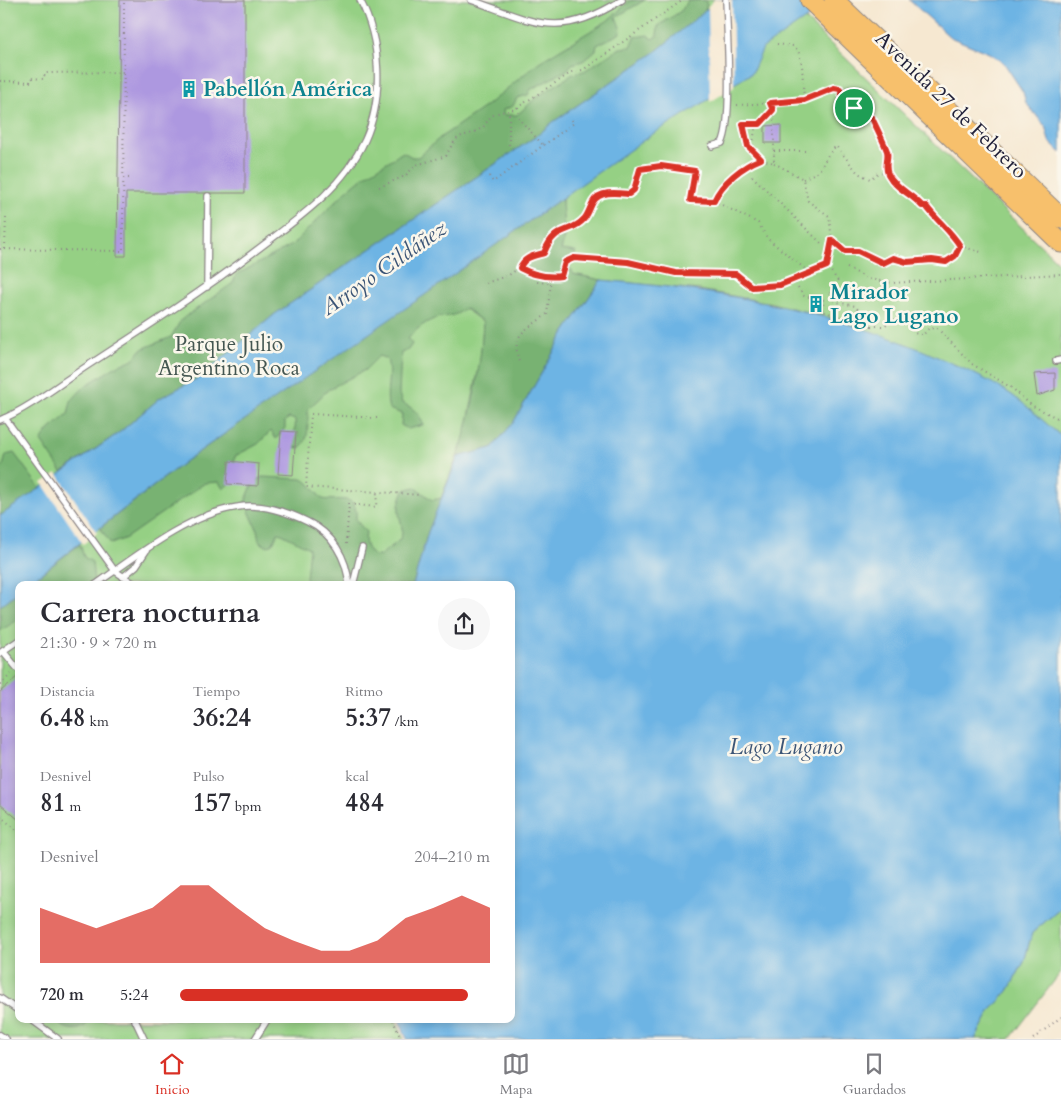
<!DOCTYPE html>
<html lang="es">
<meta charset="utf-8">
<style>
body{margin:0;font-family:Cardo,serif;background:#f7f7f7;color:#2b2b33;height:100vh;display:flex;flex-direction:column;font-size:19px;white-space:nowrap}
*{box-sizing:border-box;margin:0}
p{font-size:16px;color:#7c7c81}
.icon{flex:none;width:28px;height:28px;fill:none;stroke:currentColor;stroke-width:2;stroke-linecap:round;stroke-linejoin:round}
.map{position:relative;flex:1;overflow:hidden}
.panel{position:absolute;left:15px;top:581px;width:500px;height:442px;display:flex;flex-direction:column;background:#fff;border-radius:10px;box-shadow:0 2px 8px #0003}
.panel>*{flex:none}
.pin{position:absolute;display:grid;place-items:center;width:42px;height:42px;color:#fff;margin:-21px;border:2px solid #fff;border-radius:50%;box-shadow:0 1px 5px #0007}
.round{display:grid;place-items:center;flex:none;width:52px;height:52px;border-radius:26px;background:#f7f7f7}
.head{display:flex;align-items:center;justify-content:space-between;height:85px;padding:0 25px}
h1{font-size:28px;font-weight:800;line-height:38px}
.figures{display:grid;grid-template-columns:repeat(3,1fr);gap:8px;height:85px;padding:5px 25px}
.figures div{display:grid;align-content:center}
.figures b{font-size:25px;font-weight:800}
.figures small{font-size:14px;font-weight:400}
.figures p{font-size:14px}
.chart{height:140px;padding:10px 25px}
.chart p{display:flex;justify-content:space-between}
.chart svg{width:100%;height:90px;margin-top:5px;fill:#d93025;opacity:.7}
ul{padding:0 25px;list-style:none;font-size:16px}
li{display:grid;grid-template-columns:80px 60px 1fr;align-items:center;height:38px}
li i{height:12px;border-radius:6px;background:#d93025}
.tabs{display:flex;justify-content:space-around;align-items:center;height:70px;border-top:1px solid #e1e1e2;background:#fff;font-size:14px;color:#7c7c81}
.tabs a{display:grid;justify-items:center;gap:2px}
.tabs .active{color:#d93025}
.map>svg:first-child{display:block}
.green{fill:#95d084;stroke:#5c7960}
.forest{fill:#78b272;stroke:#4d6a56}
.water{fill:#6db4e4;stroke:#486b90}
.pier{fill:#f6e8d1}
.building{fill:#ad98e0}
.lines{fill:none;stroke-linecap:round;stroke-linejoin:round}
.service-casing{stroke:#8c8586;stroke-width:8}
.primary-casing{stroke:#8c8586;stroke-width:21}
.path{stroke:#8c8586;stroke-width:2;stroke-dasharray:1 4;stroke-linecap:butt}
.service{stroke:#fff;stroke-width:5.5}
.primary{stroke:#f7c06c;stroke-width:19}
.route-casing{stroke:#fff;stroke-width:10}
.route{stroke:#d93025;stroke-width:6}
.labels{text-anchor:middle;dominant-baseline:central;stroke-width:5;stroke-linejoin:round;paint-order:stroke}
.culture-label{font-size:21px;font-weight:bold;fill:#0d838f;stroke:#fbf7ec;text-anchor:start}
.street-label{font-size:21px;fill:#22223b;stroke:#fbf7ec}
.park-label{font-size:21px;fill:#445651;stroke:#fbf7ec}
.water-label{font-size:22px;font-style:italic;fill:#3c5576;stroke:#fbf7ec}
</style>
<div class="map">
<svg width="1061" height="1039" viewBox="0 0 1061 1039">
<rect width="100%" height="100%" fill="#fbf7ec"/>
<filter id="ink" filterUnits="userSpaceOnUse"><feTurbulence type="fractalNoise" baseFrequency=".02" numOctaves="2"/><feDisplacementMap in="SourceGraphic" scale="10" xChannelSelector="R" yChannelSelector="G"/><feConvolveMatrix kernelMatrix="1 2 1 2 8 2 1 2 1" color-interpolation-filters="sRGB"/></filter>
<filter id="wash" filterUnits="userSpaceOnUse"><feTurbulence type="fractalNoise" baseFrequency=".0096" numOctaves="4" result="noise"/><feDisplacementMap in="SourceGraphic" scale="20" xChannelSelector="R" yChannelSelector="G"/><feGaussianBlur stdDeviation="1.12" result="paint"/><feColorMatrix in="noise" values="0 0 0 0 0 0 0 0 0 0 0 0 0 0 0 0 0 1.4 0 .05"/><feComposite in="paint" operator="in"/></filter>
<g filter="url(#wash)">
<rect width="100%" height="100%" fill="#f6e8d1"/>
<g class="green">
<polygon points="0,0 774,0 805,19 1061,265 1061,436 1012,395 956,365 839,320 772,303 699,290 601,280 573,274 560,250 565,238 562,221 562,199 460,305 483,322 481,357 465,436 428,532 413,585 19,585 19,1020 396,1020 404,1039 0,1039"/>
<polygon points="1061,908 1061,972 1010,1039 975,1039 991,1010 1008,991 1024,962 1032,933"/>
</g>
<g class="forest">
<polygon points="631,0 645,0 616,17 621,30 619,34 597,45 596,50 583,61 572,64 567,70 530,90 528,95 517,98 513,106 503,110 504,115 517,115 537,97 573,74 584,71 620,48 631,47 635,37 648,35 652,39 657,36 658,26 681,11 688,1 705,0 707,5 704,13 654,53 553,122 538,135 275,314 200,377 160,398 120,432 62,472 41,441 49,430 68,414 71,401 85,386 115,367 133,359 142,349 171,337 181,320 233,283 236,275 292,245 345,192 363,177 403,152 412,157 418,157 441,137 486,106 539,62 607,21"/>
<path d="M562,198c0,18 5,36 -1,52l15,2 -7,14 4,8 28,6 -36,52 -52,91 -21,25 -34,9c14,-45 23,-89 25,-135l-18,-14c-9,10 -20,7 -31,11 -10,4 -19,11 -26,20l4,5 -4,6 -7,3 -2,41 3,9c10,4 19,11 21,22l-15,4 -7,-4 1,-11 -13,-5c-5,-16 3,-33 -2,-50l-8,-3 -14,14 -36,19 -21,20c-1,14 3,31 -9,39l-7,-1c-1,-10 5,-18 3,-27l-6,-2 -4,3v7l-9,11 -5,-8 -13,13 -23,12 -2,24 -10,9 -4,-7 -14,1 -79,55 -15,6 -11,-16 87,-68z"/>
<polygon points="14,453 40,488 0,516 0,467 3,466 6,455"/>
<path d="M262,477l40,2 7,4 13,16c20,3 36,-7 34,21l10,12c-2,11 0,17 8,24h7c5,-8 15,-10 20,-19 3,-8 -1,-16 -2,-24 -1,-8 2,-16 5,-23l11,-3 17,13 10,-2 -14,34 -15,53h-105l-2,-7 3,-30 -27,-14 -4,-1 -6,12 -6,1 -7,-5 -2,-12 -12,-27 8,-19z"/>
<polygon points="80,544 84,557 92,562 94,582 90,585 26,585"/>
<polygon points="19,591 19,619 0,631 0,606"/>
<path d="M55,1020h35c-8,14 -26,11 -35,0z"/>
</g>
<g class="water">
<polygon points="718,0 833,0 763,48 752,73 651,135 439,285 187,460 26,585 19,585 19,591 0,606 0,516 120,432 160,398 200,377 275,314 538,135 553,122 654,53"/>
<polygon points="909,0 1061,0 1061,153 1049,141 1045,126 1026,103 1023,92 1004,63 989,53 950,37"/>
<path d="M601,280c114,10 216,27 323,71 29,13 61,26 88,44 17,12 33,28 49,41v472l-29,25 -8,29 -16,29 -17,19 -16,29h-568l-8,-19h112v-435h-98l15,-53 30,-75 34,-9 21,-25 52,-91z"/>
</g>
<g class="pier">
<polygon points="714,0 732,0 734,87 710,102 708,6"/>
<polygon points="57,473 97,533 83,544 42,483"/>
</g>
<g id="blocks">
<g class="building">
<polygon points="120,0 245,0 245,193 126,193 126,256 117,256"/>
<polygon points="781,125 781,143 765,143 765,126"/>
<polygon points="1055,373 1055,390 1037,396 1034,374"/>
<polygon points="281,431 296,432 293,475 278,474"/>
<polygon points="229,461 259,464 258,486 227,484"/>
<polygon points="19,675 19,820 0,804 0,692"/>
</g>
</g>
</g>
<g filter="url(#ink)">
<use href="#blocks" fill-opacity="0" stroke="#8c8586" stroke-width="1"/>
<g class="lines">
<g class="service-casing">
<g id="service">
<path d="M471,0c66,23 87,40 151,0"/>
<path d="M712,146l10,-3c11,-20 5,-114 4,-143"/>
<polyline points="207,287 208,196"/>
<polyline points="1056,361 1061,360"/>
<polyline points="5,418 115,571 136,585"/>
<path d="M0,420c27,-10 65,-40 90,-56 57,-37 114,-74 168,-115 41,-31 85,-61 107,-109 19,-42 16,-100 -5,-140"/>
<polyline points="123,577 136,566 146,551"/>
<path d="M95,585c41,-29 94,-71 143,-78 22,-4 50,5 70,15 24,11 39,36 41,63"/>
<polyline points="353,585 362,548"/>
<polyline points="3,651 17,668"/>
<polyline points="0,653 19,640"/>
<polyline points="0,998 19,1011"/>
<polyline points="32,1020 58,1039"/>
<polyline points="135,1020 144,1039"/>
<polyline points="0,1035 6,1039"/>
<polyline points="255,1039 267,1020"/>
</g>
</g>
<g class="primary-casing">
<g id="primary">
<polyline points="810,0 1061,243"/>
<polyline points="834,0 1061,218"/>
</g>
</g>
<g class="path">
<polyline points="777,44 793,46 798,50 802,64 804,100"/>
<polyline points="0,81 30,82 31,78 44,79 45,73 124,72"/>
<path d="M769,103l35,-3 30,-12 6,1 6,15 8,5 3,7 15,2c5,11 12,22 15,33 2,7 -3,15 1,23 8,15 24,20 34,32h4c11,15 25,25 34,40l-5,11 -9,5 -14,-2 -25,2 -14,-4 -10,5 -25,-12h-13l-13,-11"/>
<path d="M737,105l32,-2 5,11v49c-22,-7 -22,-1 -37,12 -10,9 -17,12 -23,26l44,22 10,16 42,34 -17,7 11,16 20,4 -2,11 49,15 -16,-20 -22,-5 -3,-8 8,-12 -11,-15 -17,7"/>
<polyline points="518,107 519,119 543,145"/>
<polyline points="509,145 509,112"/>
<polyline points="752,150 756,123"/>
<polyline points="774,151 807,151"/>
<polyline points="761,159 749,147 743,124 760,124 773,110"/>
<polyline points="774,163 803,179 808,201 829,216 832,240 827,266"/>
<polyline points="489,176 493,182 574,123 570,118"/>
<polyline points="752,176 822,244"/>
<polyline points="123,178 133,178"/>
<polyline points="803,179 819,171 828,155 836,146 858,173 870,179 878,173 887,172"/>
<path d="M379,187l26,-11 11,-11 30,-9c14,-29 16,-15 36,-28 5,-4 6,-12 14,-14 7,-4 14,-2 22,-7l54,-35 11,-2 100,-70"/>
<path d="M714,201l-24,-1 5,-29 -34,-5 -21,3 -6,21 -5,4 -19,-1 -15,6 -11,21 -28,14 -8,9 -4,10c-11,3 -20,4 -25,15l13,7 29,1 4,-14 9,-3 54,3 48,11 59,1 17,13 28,-2 13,-5"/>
<polyline points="960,246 981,252"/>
<polyline points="0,249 123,251 124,0"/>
<polyline points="5,249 6,215"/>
<polyline points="847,268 869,279 892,283 1061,274"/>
<polyline points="486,283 509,275 519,268"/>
<polyline points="871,326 883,326 900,317 906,319 914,333 923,335 929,328 938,329 972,364 1012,388 1031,405 1061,420"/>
<path d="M519,361c-9,-29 9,-31 28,-47l4,-31 -14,-1v-7"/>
<polyline points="377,418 311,414 306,487 421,495"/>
<polyline points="346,544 349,504 376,507 377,492"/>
<polyline points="0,685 11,674"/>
<polyline points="0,816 19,832"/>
<polyline points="393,1020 401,1039"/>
<polyline points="1033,1039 1061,1017"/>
</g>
<use href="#service" class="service"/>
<use href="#primary" class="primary"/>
</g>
</g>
<g class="lines" filter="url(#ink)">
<g class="route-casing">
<path id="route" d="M834,88l6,1 6,15 8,4 3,8 15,2c5,11 11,22 15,33 2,7 -3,15 1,23 8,15 24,20 34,32h4c11,15 25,25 34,40l-5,10 -9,6 -14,-2 -25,2 -14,-4 -10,5 -25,-12h-13l-13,-11 -5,26 -47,19 -28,2 -16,-13 -60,-1 -48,-11 -54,-4 -9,4 -4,14c-16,2 -28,-1 -41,-8 4,-11 13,-12 24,-15 11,-29 26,-18 40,-34 4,-4 6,-12 9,-17 7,-12 25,-9 36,-8l5,-4 6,-21 21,-3 34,5 -5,29 24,1c8,-19 29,-35 47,-42l-13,-13 -5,-22h17l13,-14 -3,-7 34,-3z"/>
</g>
<use href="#route" class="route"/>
</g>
<defs>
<g id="building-bare" transform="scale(1.35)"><path d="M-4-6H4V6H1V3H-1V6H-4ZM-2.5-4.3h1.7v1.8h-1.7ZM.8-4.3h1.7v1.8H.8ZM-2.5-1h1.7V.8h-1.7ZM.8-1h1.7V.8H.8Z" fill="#0f9aa8" stroke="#fbf7ec" stroke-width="2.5" paint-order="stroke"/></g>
</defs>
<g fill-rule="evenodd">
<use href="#building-bare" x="189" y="89"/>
<use href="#building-bare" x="816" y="304"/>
</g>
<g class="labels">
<g class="culture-label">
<text x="203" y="89">Pabellón América</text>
<text x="830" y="292">Mirador<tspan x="830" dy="24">Lago Lugano</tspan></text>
</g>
<g class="street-label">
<text transform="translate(951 105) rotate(44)">Avenida 27 de Febrero</text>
</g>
<g class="park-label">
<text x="229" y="344">Parque Julio<tspan x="229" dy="24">Argentino Roca</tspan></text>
</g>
<g class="water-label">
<text transform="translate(384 268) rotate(-35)">Arroyo Cildáñez</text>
<text x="786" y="747">Lago Lugano</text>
</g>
</g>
</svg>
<div class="pin" style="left:854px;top:108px;background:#1e9e55"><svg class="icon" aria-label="arrive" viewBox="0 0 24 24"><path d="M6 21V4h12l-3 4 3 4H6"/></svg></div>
<section class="panel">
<div class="head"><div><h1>Carrera nocturna</h1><p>21:30 · 9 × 720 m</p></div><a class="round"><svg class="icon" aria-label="share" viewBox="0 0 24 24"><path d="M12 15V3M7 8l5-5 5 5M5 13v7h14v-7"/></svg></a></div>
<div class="figures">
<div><p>Distancia</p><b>6.48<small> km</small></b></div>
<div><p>Tiempo</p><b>36:24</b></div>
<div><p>Ritmo</p><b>5:37<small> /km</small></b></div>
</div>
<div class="figures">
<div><p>Desnivel</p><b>81<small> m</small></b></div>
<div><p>Pulso</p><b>157<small> bpm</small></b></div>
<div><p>kcal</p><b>484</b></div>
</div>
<div class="chart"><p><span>Desnivel</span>204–210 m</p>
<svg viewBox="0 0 160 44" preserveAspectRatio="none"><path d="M0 44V17L10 22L20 27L30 22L40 17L50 6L60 6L70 17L80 27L90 33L100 38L110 38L120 33L130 22L140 17L150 11L160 17V44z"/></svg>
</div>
<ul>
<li><b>720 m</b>5:24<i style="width:93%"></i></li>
</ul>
</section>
</div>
<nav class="tabs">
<a class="active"><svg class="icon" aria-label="home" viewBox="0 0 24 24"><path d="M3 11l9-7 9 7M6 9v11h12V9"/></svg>Inicio</a>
<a><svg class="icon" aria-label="map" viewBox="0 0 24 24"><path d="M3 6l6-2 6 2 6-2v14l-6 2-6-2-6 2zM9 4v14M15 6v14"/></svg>Mapa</a>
<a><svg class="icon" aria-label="saved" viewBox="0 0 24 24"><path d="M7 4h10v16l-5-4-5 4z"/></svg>Guardados</a>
</nav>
